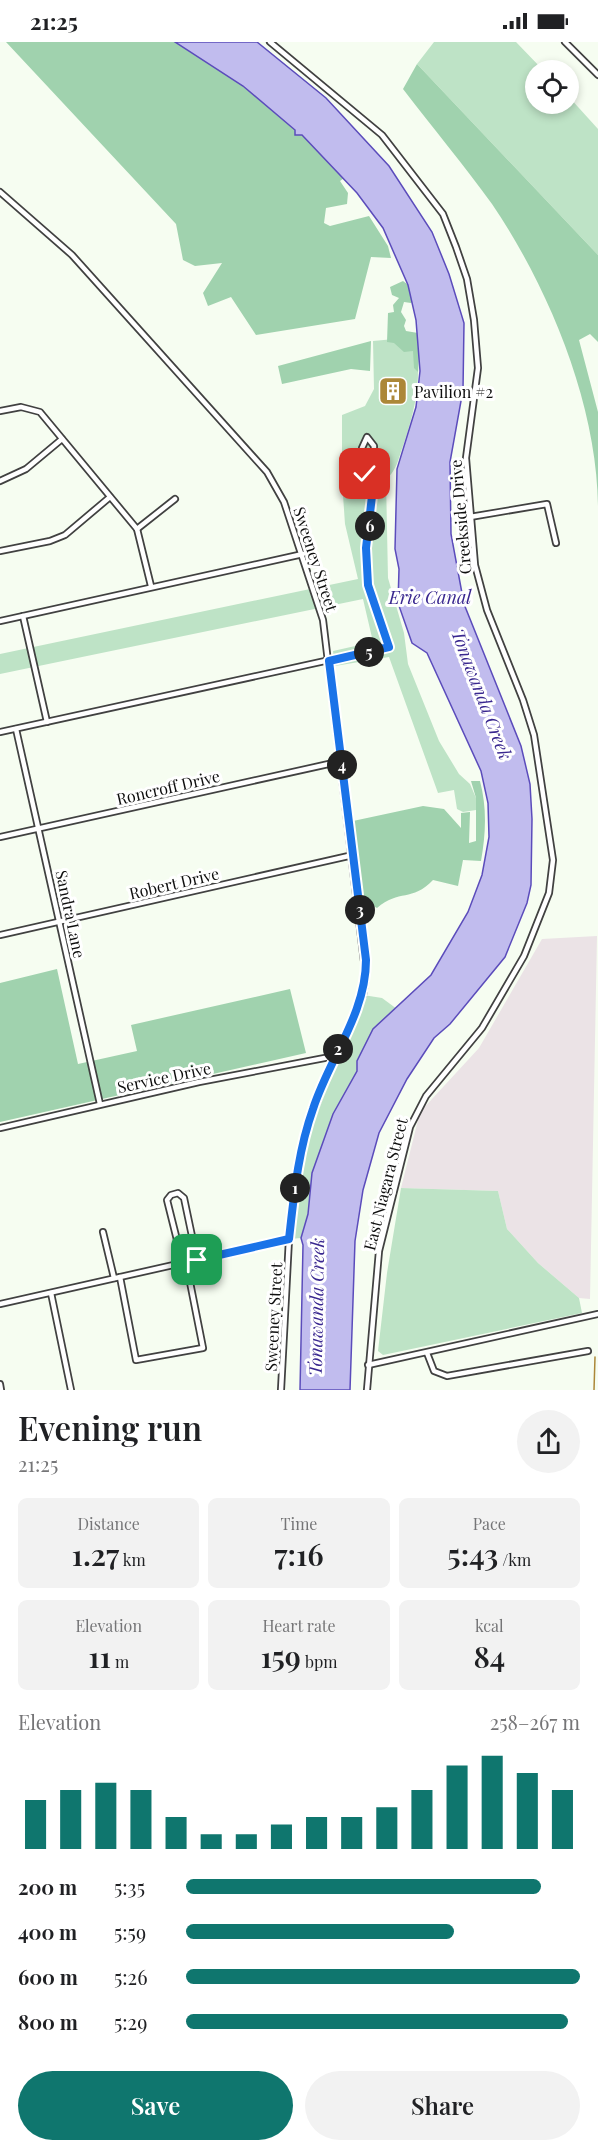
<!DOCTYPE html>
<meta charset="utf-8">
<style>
body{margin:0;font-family:"Playfair Display",serif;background:#f2f2f2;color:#202124;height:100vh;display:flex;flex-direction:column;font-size:22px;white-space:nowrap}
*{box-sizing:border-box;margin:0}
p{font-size:20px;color:#757577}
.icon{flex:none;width:33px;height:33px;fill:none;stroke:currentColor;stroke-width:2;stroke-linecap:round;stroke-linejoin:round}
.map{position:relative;height:1348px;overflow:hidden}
.panel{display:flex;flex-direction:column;background:#fff;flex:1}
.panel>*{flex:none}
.tools{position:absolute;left:525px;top:18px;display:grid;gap:12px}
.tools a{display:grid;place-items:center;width:54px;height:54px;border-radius:50%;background:#fff;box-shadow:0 3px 9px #0003;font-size:30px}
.pin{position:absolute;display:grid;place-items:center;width:51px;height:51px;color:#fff;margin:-26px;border-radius:12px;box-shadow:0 3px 9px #0006}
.km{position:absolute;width:30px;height:30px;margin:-15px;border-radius:50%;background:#222;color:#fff;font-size:16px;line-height:30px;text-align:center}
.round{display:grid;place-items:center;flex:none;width:63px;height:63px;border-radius:32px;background:#f2f2f2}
.head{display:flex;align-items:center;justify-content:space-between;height:102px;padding:0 18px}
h1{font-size:33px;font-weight:600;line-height:45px}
.figures{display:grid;grid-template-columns:repeat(3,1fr);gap:9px;height:102px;padding:6px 18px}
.figures div{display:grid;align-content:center;border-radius:9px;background:#f2f2f2;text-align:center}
.figures b{font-size:30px;font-weight:600}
.figures small{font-size:16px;font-weight:400}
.figures p{font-size:16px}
.chart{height:168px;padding:12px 18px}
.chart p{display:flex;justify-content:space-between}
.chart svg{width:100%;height:108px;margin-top:6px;stroke:#0f766e;stroke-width:6}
.action{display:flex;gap:12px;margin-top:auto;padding:12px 18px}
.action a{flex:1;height:69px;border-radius:36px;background:#0f766e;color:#fff;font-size:24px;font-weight:600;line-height:69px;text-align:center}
.action a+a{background:#f2f2f2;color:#202124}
ul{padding:0 18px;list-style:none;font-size:20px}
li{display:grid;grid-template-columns:96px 72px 1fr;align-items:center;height:45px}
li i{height:15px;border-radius:8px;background:#0f766e}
.status{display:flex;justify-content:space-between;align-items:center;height:42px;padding:0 30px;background:#fff;direction:ltr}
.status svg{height:16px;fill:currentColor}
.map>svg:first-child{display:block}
.industrial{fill:#ebe3e6}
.green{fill:#bee3c6}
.forest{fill:#a0d2ae}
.water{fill:#c1bcee;stroke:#5b4cbb;stroke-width:1.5}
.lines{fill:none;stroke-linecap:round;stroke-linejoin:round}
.minor-casing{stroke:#414141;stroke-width:8}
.minor{stroke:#fff;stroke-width:4.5}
.rail{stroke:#ac8738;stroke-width:1.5}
.route-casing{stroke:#fff;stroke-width:12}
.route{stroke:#1a73e8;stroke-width:8}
.labels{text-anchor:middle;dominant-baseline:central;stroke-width:6;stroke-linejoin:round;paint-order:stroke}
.poi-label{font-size:16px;fill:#0e0e0e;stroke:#fff;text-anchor:start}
.street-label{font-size:16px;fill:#0e0e0e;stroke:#fff}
.water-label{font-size:18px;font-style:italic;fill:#39278f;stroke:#fff}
</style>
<div class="status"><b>21:25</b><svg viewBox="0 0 49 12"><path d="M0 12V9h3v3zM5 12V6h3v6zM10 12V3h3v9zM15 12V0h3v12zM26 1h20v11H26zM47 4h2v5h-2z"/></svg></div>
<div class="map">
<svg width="598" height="1348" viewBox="0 0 598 1348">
<rect width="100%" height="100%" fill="#f6fdf1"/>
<polygon class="industrial" points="597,894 590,1257 579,1256 538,1221 507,1187 498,1149 401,1146 420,1070 479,1006 542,897"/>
<g class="green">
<polygon points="434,0 516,0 543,28 536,28 536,62 568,62 569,55 598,87 598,213 417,22"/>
<path d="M416,295c5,42 1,67 -12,106 -6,16 -6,25 -18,37l2,98 16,55 4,31 31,77 20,33 11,10 6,14v12l-13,2 -6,-3 -3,-19 -16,3 -49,-136 -54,9 -2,-15 40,-9 -10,-43 -363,75v-20l358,-75 -13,-55 -3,-43v-66l23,-9 9,-17 -1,-48z"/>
<polygon points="363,953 382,956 397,967 373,987 357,1019 357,1029 333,1072 312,1131 308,1172 301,1196 289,1197 303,1097 331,1023"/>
<polygon points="401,1146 498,1149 507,1187 538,1221 579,1256 582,1271 383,1313 378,1309 387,1231"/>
</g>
<g class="forest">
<polygon points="6,0 175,0 243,44 302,93 344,136 340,139 348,151 347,162 326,166 324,181 330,184 369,174 388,204 391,216 371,215 355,277 256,293 231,255 208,264 203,251 222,221 195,224 183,218 176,182"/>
<path d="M417,22l181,191v87l-8,-8 -11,6 19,72v94c-1,-102 -49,-218 -106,-302 -28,-39 -60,-77 -89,-115z"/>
<polygon points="403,239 415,248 415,257 411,261 404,260 401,270 406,278 404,284 406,289 418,291 420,298 418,330 414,326 413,309 404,310 394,301 387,300 388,271 394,270 393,263 399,256 392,253 390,245"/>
<polygon points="371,299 370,329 351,327 282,342 278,324"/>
<path d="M471,739h9c7,27 6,52 1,80l-18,-1 -5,26 -25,-6c-21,22 -34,9 -56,28l-14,-8 -10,-79 70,-15 21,3 17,19v-15l9,-1 -1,31 7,-2v-43z"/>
<polygon points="57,927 78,1022 137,1009 131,983 290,947 306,1011 0,1080 0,941"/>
</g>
<polygon class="water" points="175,0 257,0 326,56 389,124 432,190 449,232 464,281 463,348 450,420 451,492 464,562 521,704 530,742 532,777 531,843 527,861 505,915 450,982 434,996 407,1037 379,1091 363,1148 355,1199 350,1348 300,1348 303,1203 301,1196 308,1172 312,1131 333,1072 357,1029 357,1019 373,987 431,933 468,870 482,833 489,795 488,761 481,729 427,611 412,601 398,561 399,527 395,507 397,427 416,365 420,329 416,278 408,243 383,186 357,151 302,93 295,93 295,88 243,44"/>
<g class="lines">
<g class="minor-casing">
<g id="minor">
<polyline points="270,0 382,93 443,172 456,205 467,237 474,278 478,326 466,416 475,523 487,568 523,658 534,693 553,818 549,851 524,914 482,986 426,1054 410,1085 379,1209 367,1348"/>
<polyline points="565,0 598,33"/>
<polyline points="0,150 72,213 267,430 284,460 323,578 366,936 363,953 331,1023 303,1097 289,1197 281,1348"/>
<polyline points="0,369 21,365 40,370 137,487 151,544"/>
<polyline points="0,439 26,427 62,397"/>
<polyline points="470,475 547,462 556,501"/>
<polyline points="137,487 175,457"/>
<polyline points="0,509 50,499 65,493 110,455"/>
<polyline points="23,574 47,680"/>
<polyline points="0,579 303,512"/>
<polyline points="16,687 100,1062"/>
<polyline points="0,690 389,605 368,543 366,506 372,454 368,446 362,406 367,395 374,404 372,454"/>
<polyline points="0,795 342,719"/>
<polyline points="0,893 353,813"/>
<polyline points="0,1086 199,1040 335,1014"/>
<polyline points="103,1190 114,1236"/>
<polyline points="195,1206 178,1202 167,1158 171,1153 178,1151 184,1156 197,1218"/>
<polyline points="120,1235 136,1318 203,1306 186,1220"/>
<polyline points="51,1251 71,1348"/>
<polyline points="0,1262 289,1197"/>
<polyline points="427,1311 434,1329 447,1334 588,1309"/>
<polyline points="368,1323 598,1272"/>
<polyline points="0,1342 1,1348"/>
</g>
</g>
<use href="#minor" class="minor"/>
<polyline class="rail" points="594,1348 595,1315"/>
</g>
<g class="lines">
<g class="route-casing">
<path id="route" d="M197,1218l92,-21c5,-44 9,-88 24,-130 16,-50 53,-95 53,-149l-37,-299 60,-14 -21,-62 -2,-37 6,-52 -7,-22"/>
</g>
<use href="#route" class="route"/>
</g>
<defs>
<g id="building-square" transform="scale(1.5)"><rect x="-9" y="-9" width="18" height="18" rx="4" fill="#ac8738" stroke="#fff"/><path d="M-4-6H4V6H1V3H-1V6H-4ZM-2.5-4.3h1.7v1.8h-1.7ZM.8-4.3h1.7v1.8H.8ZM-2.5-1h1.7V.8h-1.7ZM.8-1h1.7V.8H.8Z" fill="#fff"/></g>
</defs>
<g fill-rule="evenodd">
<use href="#building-square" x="393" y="349"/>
</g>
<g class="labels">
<g class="poi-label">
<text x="414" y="349">Pavilion #2</text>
</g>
<g class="street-label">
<text transform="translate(460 475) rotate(-95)">Creekside Drive</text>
<text transform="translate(316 517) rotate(72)">Sweeney Street</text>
<text transform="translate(168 745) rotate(-13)">Roncroff Drive</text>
<text transform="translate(174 841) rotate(-13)">Robert Drive</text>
<text transform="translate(71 872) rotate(78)">Sandra Lane</text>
<text transform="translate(164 1035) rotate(-12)">Service Drive</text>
<text transform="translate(385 1142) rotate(-76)">East Niagara Street</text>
<text transform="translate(273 1275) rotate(-87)">Sweeney Street</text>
</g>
<g class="water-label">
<text x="430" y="555">Erie Canal</text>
<text transform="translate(482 652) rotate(69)">Tonawanda Creek</text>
<text transform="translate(316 1265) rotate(-89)">Tonawanda Creek</text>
</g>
</g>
</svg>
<div class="tools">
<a><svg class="icon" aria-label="locate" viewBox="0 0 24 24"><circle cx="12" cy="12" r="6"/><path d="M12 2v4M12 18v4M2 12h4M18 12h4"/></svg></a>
</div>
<div class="pin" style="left:197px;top:1218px;background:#1e9e55"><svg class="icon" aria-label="arrive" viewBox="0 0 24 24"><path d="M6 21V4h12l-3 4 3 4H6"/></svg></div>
<div class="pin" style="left:365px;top:432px;background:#d93025"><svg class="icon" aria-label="check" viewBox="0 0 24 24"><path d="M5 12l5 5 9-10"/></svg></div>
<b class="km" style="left:295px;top:1146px">1</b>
<b class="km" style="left:338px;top:1007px">2</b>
<b class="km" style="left:360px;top:868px">3</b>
<b class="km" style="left:342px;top:723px">4</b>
<b class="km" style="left:369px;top:610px">5</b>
<b class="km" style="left:370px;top:484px">6</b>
</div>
<section class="panel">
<div class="head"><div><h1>Evening run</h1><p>21:25</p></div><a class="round"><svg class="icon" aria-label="share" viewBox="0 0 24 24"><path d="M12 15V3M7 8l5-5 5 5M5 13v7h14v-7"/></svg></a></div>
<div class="figures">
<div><p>Distance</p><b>1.27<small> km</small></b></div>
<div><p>Time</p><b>7:16</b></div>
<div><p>Pace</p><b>5:43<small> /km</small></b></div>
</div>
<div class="figures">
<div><p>Elevation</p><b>11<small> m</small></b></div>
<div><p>Heart rate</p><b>159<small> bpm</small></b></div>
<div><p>kcal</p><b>84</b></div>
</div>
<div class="chart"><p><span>Elevation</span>258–267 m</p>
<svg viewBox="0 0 160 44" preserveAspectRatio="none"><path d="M5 44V24M15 44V20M25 44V17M35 44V20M45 44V31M55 44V38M65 44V38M75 44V34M85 44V31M95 44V31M105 44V27M115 44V20M125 44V10M135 44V6M145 44V13M155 44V20"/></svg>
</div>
<ul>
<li><b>200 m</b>5:35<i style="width:90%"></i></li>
<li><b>400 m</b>5:59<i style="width:68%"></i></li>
<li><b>600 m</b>5:26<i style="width:100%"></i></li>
<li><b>800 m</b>5:29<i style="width:97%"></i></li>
</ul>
<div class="action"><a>Save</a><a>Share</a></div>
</section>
